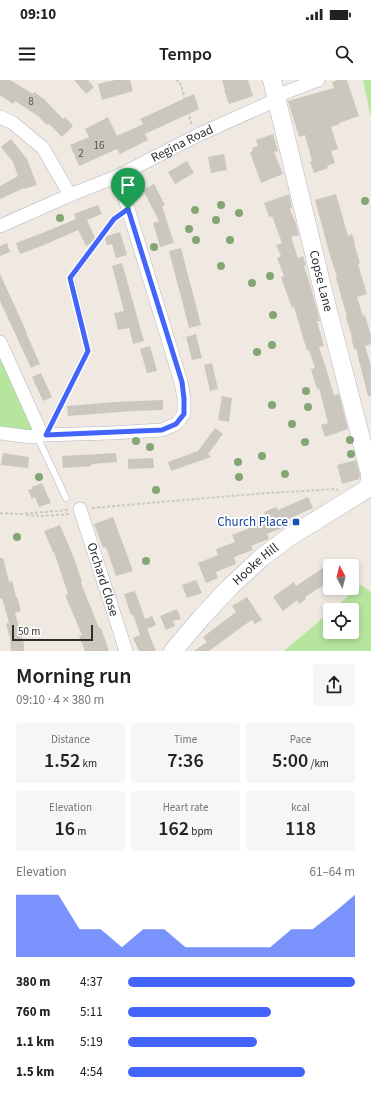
<!DOCTYPE html>
<meta charset="utf-8">
<style>
body{margin:0;font-family:"Source Sans 3",sans-serif;background:#f6f6f6;color:#202124;height:100vh;display:flex;flex-direction:column;font-size:15px;white-space:nowrap}
*{box-sizing:border-box;margin:0}
p{font-size:13px;color:#757577}
.icon{flex:none;width:22px;height:22px;fill:none;stroke:currentColor;stroke-width:2;stroke-linecap:round;stroke-linejoin:round}
.map{position:relative;height:571px;overflow:hidden}
.drawer{display:flex;flex-direction:column;background:#fff;flex:1}
.drawer>*{flex:none}
.needle{width:26px;rotate:353deg}
.controls{position:absolute;left:323px;top:479px;display:grid;gap:8px}
.controls a{display:grid;place-items:center;width:36px;height:36px;border-radius:4px;background:#fff;box-shadow:0 2px 6px #0003;font-size:20px}
.scale{position:absolute;left:12px;bottom:10px;width:81px;box-sizing:border-box;padding-left:4px;border:2px solid #2e2e2e;border-top:0;font-size:11px;line-height:14px;white-space:nowrap;color:#2e2e2e;-webkit-text-stroke:3px #fff;paint-order:stroke}
.pin{position:absolute;display:grid;place-items:center;width:34px;height:34px;color:#fff;margin:-41px -17px;border-radius:50% 50% 50% 0;rotate:-45deg;box-shadow:0 0 4px #0007}
.pin .icon{rotate:45deg}
.round{display:grid;place-items:center;flex:none;width:42px;height:42px;border-radius:4px;background:#f6f6f6}
.head{display:flex;align-items:center;justify-content:space-between;height:68px;padding:0 16px}
h1{font-size:22px;font-weight:600;line-height:30px}
.metrics{display:grid;grid-template-columns:repeat(3,1fr);gap:6px;height:68px;padding:4px 16px}
.metrics div{display:grid;align-content:center;border-radius:4px;background:#f6f6f6;text-align:center}
.metrics b{font-size:20px;font-weight:600}
.metrics small{font-size:11px;font-weight:400}
.metrics p{font-size:11px}
.chart{height:112px;padding:8px 16px}
.chart p{display:flex;justify-content:space-between}
.chart svg{width:100%;height:72px;margin-top:4px;fill:#4264fb;opacity:.7}
ul{padding:0 16px;list-style:none;font-size:13px}
li{display:grid;grid-template-columns:64px 48px 1fr;align-items:center;height:30px}
li i{height:10px;border-radius:5px;background:#4264fb}
.status{display:flex;justify-content:space-between;align-items:center;height:28px;padding:0 20px;background:#fff;direction:ltr}
.status svg{height:11px;fill:currentColor}
header{display:flex;justify-content:space-between;align-items:center;height:52px;padding:0 16px;background:#fff;font-size:18px;font-weight:600}
.map>svg:first-child{display:block}
.grass{fill:#b6e59e}
.building{fill:#cbc7bf}
.lines{fill:none;stroke-linecap:round;stroke-linejoin:round}
.lane-casing{stroke:#b4b7c1;stroke-width:7}
.street-casing{stroke:#b4b7c1;stroke-width:14}
.secondary-casing{stroke:#b4b7c1;stroke-width:19}
.path{stroke:#c9c9c9;stroke-width:2;stroke-dasharray:3 2;stroke-linecap:butt}
.lane{stroke:#fff;stroke-width:6}
.street{stroke:#fff;stroke-width:13}
.secondary{stroke:#fff;stroke-width:18}
.tree{fill:#84a574}
.route-casing{stroke:#fff;stroke-width:8}
.route{stroke:#4264fb;stroke-width:5}
.transit-dot{fill:#1a4fb4;stroke:#fff;stroke-width:1.5}
.labels{text-anchor:middle;dominant-baseline:central;stroke-width:4;stroke-linejoin:round;paint-order:stroke}
.number-label{font-size:11px;fill:#555452}
.street-label{font-size:13px;fill:#2e2e2e;stroke:#fff}
.transit-label{font-size:13px;fill:#164399;stroke:#fff;text-anchor:end}
</style>
<div class="status"><b>09:10</b><svg viewBox="0 0 49 12"><path d="M0 12V9h3v3zM5 12V6h3v6zM10 12V3h3v9zM15 12V0h3v12zM26 1h20v11H26zM47 4h2v5h-2z"/></svg></div>
<header><svg class="icon" aria-label="menu" viewBox="0 0 24 24"><path d="M4 6h16M4 12h16M4 18h16"/></svg>Tempo<svg class="icon" aria-label="search" viewBox="0 0 24 24"><circle cx="10" cy="10" r="6"/><path d="M15 15l6 6"/></svg></header>
<div class="map">
<svg width="371" height="571" viewBox="0 0 371 571">
<rect width="100%" height="100%" fill="#efe9e1"/>
<g class="grass">
<polygon points="363,0 371,0 371,37"/>
<polygon points="0,275 32,347 31,350 0,350"/>
<polygon points="361,505 371,512 371,571 284,571 330,532 330,552 352,552 352,530 332,530"/>
</g>
<g class="building">
<polygon points="0,0 10,0 33,14 34,12 44,19 63,39 65,37 73,46 62,57 49,44 47,45 38,36 15,21 13,24 0,15"/>
<polygon points="74,0 88,0 94,7 86,14"/>
<polygon points="115,0 130,0 133,11 102,20 98,4"/>
<polygon points="222,0 248,0 253,16 229,24 224,10 225,10"/>
<polygon points="338,0 347,0 359,36 339,43 340,44 331,47 338,69 331,71 335,83 327,86 328,88 314,93 310,82 312,81 305,55 299,57 288,21 334,8 332,2"/>
<polygon points="194,14 199,29 145,54 148,60 120,74 117,69 79,86 70,65 89,57 85,49 108,37 117,56 143,44 140,39"/>
<polygon points="273,54 278,71 274,72 283,94 261,103 250,72 253,71 252,68 258,66 256,60"/>
<polygon points="11,59 27,79 37,105 24,109 24,108 0,119 0,106 18,96 13,82 1,67"/>
<polygon points="224,74 227,90 211,93 208,77"/>
<polygon points="187,81 194,93 175,104 168,92"/>
<polygon points="154,104 165,125 162,126 174,163 160,167 153,143 159,141 143,110"/>
<polygon points="289,114 292,128 290,129 296,144 299,155 291,157 298,178 303,176 306,185 304,186 310,204 320,241 317,241 324,266 319,267 325,285 334,315 339,314 348,349 325,357 321,345 328,343 319,308 317,309 311,289 315,288 309,270 307,271 294,227 292,228 281,197 284,196 277,178 281,176 276,165 282,163 272,136 269,137 264,123"/>
<polygon points="336,114 348,156 352,154 355,163 354,163 360,183 358,184 367,214 357,217 363,236 365,235 371,256 371,264 365,266 371,286 371,316 368,316 356,269 354,269 351,257 352,257 346,238 347,237 336,198 337,197 329,172 315,120"/>
<polygon points="98,125 102,134 87,140 95,158 91,163 86,166 78,150 44,165 20,174 16,163 45,152 76,139 74,134"/>
<polygon points="120,152 127,175 116,178 112,164 107,165 105,159 107,156"/>
<polygon points="7,163 10,172 0,176 0,166"/>
<polygon points="181,168 201,245 189,248 169,171"/>
<polygon points="122,183 144,261 133,264 129,248 118,250 114,233 124,231 112,186"/>
<polygon points="0,194 27,253 26,253 40,284 31,288 0,221"/>
<polygon points="196,254 202,278 192,280 186,257"/>
<polygon points="150,266 157,291 147,293 140,269"/>
<polygon points="212,283 218,309 210,311 204,285"/>
<polygon points="41,293 52,317 43,321 32,297"/>
<polygon points="222,316 232,318 229,342 218,340"/>
<polygon points="163,320 163,330 133,331 68,336 67,326 114,322"/>
<polygon points="215,348 223,354 208,374 211,377 171,391 168,382 198,371"/>
<polygon points="3,373 29,377 28,388 1,385"/>
<polygon points="116,373 117,382 91,384 92,386 63,388 62,376"/>
<polygon points="153,378 154,388 128,389 128,379"/>
<polygon points="356,380 360,395 359,399 342,404 337,385"/>
<polygon points="42,403 51,423 39,427 35,417 32,419 28,410 32,409 32,407"/>
<polygon points="308,417 313,428 282,442 285,447 267,454 269,459 251,466 253,470 234,477 236,484 216,492 218,498 206,503 198,483 218,475 216,469 235,462 232,455 250,448 248,444 266,437 264,432 276,427 278,430"/>
<polygon points="113,437 133,491 116,496 106,467 103,468 94,444"/>
<polygon points="60,445 74,478 82,502 81,503 99,548 101,548 109,571 85,571 79,556 82,555 65,515 68,514 54,472 53,472 44,451"/>
<polygon points="0,478 3,478 9,502 12,501 16,517 17,517 21,531 15,533 24,564 24,571 11,571 10,558 6,544 9,543 2,518 0,519"/>
<polygon points="330,483 330,501 305,517 306,519 299,524 297,520 283,531 273,517 294,502 296,506"/>
<polygon points="196,500 202,513 187,518 182,505"/>
<polygon points="135,511 145,539 152,536 156,545 147,549 156,571 139,571 133,558 140,555 133,534 131,535 124,514"/>
<polygon points="247,517 262,540 255,544 252,540 243,546 209,571 194,571 207,562 203,557 236,532 232,526"/>
<polygon points="177,529 181,539 173,541 175,546 166,550 160,536"/>
</g>
<g class="lines">
<g class="lane-casing">
<g id="lane">
<polyline points="46,355 88,271 71,198 114,139 128,129"/>
<polyline points="37,356 66,418"/>
</g>
</g>
<g class="street-casing">
<g id="street">
<polyline points="276,16 318,0"/>
<polyline points="0,37 13,43 43,68 70,115"/>
<path id="s1" d="M0,146l70,-31 48,-19 80,-41 78,-35"/>
<polyline points="0,262 42,355"/>
<polyline points="0,353 31,357 42,355 111,353 162,350 176,344 184,334 184,319 181,302 118,96"/>
<path id="s2" d="M80,429l46,142"/>
</g>
</g>
<g class="secondary-casing">
<g id="secondary">
<path id="s3" d="M173,571l28,-33 29,-31 31,-29 28,-21 78,-48 3,-8v-7l-45,-175 -53,-219"/>
</g>
</g>
<g class="path">
<polyline points="176,0 180,2 192,46"/>
<polyline points="92,428 254,414 336,409 338,410"/>
<polyline points="0,433 19,434 69,430"/>
<polyline points="26,435 43,436 70,434"/>
</g>
<use href="#lane" class="lane"/>
<use href="#street" class="street"/>
<use href="#secondary" class="secondary"/>
</g>
<g class="tree">
<circle cx="365" cy="121" r="4"/>
<circle cx="221" cy="125" r="4"/>
<circle cx="195" cy="130" r="4"/>
<circle cx="239" cy="133" r="4"/>
<circle cx="60" cy="138" r="4"/>
<circle cx="216" cy="140" r="4"/>
<circle cx="189" cy="149" r="4"/>
<circle cx="196" cy="160" r="4"/>
<circle cx="230" cy="160" r="4"/>
<circle cx="154" cy="167" r="4"/>
<circle cx="221" cy="186" r="4"/>
<circle cx="270" cy="196" r="4"/>
<circle cx="252" cy="203" r="4"/>
<circle cx="273" cy="235" r="4"/>
<circle cx="272" cy="265" r="4"/>
<circle cx="257" cy="272" r="4"/>
<circle cx="306" cy="311" r="4"/>
<circle cx="272" cy="325" r="4"/>
<circle cx="308" cy="327" r="4"/>
<circle cx="292" cy="344" r="4"/>
<circle cx="350" cy="360" r="4"/>
<circle cx="136" cy="361" r="4"/>
<circle cx="305" cy="362" r="4"/>
<circle cx="150" cy="367" r="4"/>
<circle cx="351" cy="374" r="4"/>
<circle cx="262" cy="376" r="4"/>
<circle cx="238" cy="382" r="4"/>
<circle cx="285" cy="394" r="4"/>
<circle cx="39" cy="397" r="4"/>
<circle cx="239" cy="397" r="4"/>
<circle cx="156" cy="410" r="4"/>
<circle cx="17" cy="457" r="4"/>
<circle cx="146" cy="481" r="4"/>
</g>
<g class="lines">
<g class="route-casing">
<polygon id="route" points="128,129 182,302 184,319 184,334 176,344 162,350 46,355 88,271 70,198 114,139"/>
</g>
<use href="#route" class="route"/>
</g>
<rect class="transit-dot" x="292" y="438" width="8" height="8" rx="2"/>
<g class="labels">
<g class="number-label">
<text x="31" y="21">8</text>
<text x="99" y="65">16</text>
<text x="81" y="73">2</text>
</g>
<g class="street-label">
<text stroke="none"><textPath href="#s1" startOffset="200">Regina Road</textPath></text>
<text transform="translate(321 201) rotate(76)">Copse Lane</text>
<text stroke="none"><textPath href="#s3" startOffset="120">Hooke Hill</textPath></text>
<text stroke="none"><textPath href="#s2" startOffset="74">Orchard Close</textPath></text>
</g>
<g class="transit-label">
<text x="288" y="442">Church Place</text>
</g>
</g>
</svg>
<div class="controls">
<a><svg class="needle" viewBox="-14 -14 28 28"><path d="M0-13l5 13h-10z" fill="#e53935"/><path d="M0 13l5-13h-10z" fill="#757577"/></svg></a>
<a><svg class="icon" aria-label="locate" viewBox="0 0 24 24"><circle cx="12" cy="12" r="6"/><path d="M12 2v4M12 18v4M2 12h4M18 12h4"/></svg></a>
</div>
<div class="scale">50 m</div>
<div class="pin" style="left:128px;top:129px;background:#1e9e55"><svg class="icon" aria-label="arrive" viewBox="0 0 24 24"><path d="M6 21V4h12l-3 4 3 4H6"/></svg></div>
</div>
<section class="drawer">
<div class="head"><div><h1>Morning run</h1><p>09:10 · 4 × 380 m</p></div><a class="round"><svg class="icon" aria-label="share" viewBox="0 0 24 24"><path d="M12 15V3M7 8l5-5 5 5M5 13v7h14v-7"/></svg></a></div>
<div class="metrics">
<div><p>Distance</p><b>1.52<small> km</small></b></div>
<div><p>Time</p><b>7:36</b></div>
<div><p>Pace</p><b>5:00<small> /km</small></b></div>
</div>
<div class="metrics">
<div><p>Elevation</p><b>16<small> m</small></b></div>
<div><p>Heart rate</p><b>162<small> bpm</small></b></div>
<div><p>kcal</p><b>118</b></div>
</div>
<div class="chart"><p><span>Elevation</span>61–64 m</p>
<svg viewBox="0 0 160 44" preserveAspectRatio="none"><path d="M0 44V6L10 6L20 6L30 27L40 27L50 38L60 27L70 27L80 38L90 38L100 38L110 38L120 38L130 27L140 27L150 17L160 6V44z"/></svg>
</div>
<ul>
<li><b>380 m</b>4:37<i style="width:100%"></i></li>
<li><b>760 m</b>5:11<i style="width:63%"></i></li>
<li><b>1.1 km</b>5:19<i style="width:57%"></i></li>
<li><b>1.5 km</b>4:54<i style="width:78%"></i></li>
</ul>
</section>
